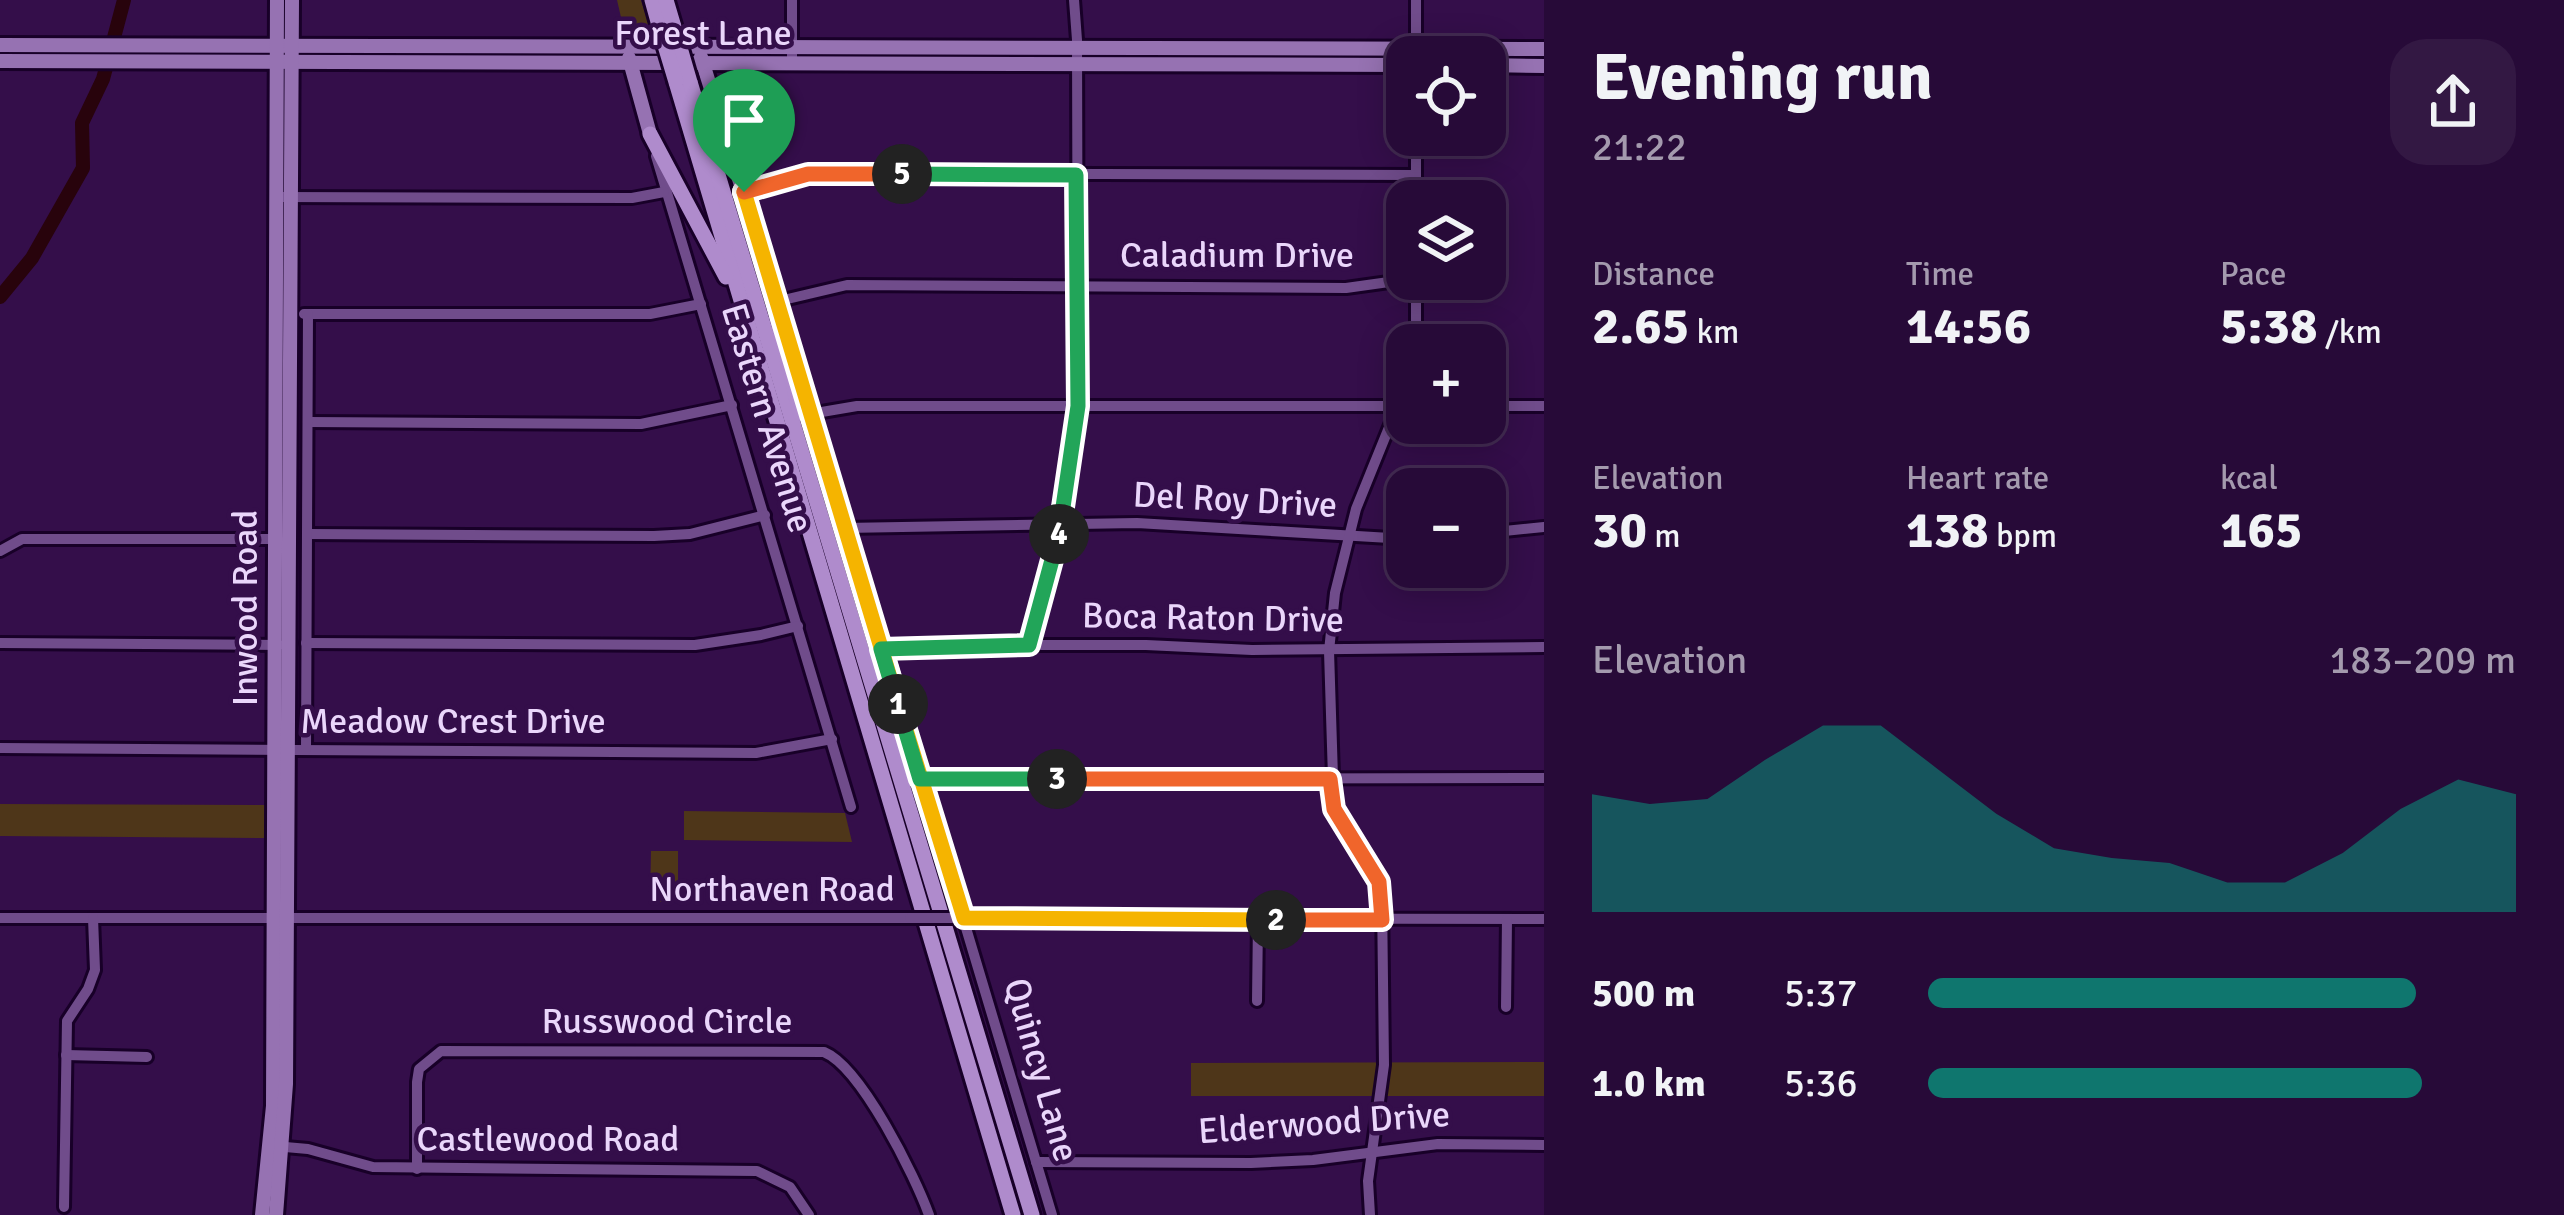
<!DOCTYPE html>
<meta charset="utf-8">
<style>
body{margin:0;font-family:Signika,sans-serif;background:#331843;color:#f1f3f6;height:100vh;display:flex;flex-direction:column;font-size:45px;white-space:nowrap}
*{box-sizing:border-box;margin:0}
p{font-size:39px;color:#a49aae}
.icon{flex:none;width:66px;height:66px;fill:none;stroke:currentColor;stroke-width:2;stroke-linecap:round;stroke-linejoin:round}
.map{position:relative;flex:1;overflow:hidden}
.details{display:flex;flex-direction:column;background:#270a38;width:1020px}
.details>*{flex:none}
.fabs{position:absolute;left:1386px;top:36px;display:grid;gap:24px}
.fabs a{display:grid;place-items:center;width:120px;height:120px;border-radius:24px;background:#270a38;box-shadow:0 6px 30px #0003,0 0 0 3px #432b53;font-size:60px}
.pin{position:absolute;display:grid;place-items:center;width:102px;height:102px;color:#fff;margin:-123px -51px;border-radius:50% 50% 50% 0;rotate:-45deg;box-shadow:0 0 12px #0007}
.pin .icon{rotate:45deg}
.km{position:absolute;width:60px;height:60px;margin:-30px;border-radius:50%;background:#222;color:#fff;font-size:33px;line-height:60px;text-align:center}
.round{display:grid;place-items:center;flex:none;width:126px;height:126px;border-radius:36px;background:#331843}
.head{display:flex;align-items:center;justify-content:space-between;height:204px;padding:0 48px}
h1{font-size:66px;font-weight:700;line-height:90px}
.stats{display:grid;grid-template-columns:repeat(3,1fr);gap:18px;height:204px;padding:12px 48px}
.stats div{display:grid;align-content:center}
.stats b{font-size:51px;font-weight:700}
.stats small{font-size:33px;font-weight:400}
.stats p{font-size:33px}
.chart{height:336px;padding:24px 48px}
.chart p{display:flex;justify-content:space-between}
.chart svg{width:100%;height:216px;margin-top:12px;fill:#0f766e;opacity:.7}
ul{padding:0 48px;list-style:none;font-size:39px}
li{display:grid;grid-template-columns:192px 144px 1fr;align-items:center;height:90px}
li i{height:30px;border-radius:15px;background:#0f766e}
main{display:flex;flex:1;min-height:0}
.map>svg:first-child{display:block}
.green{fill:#4e3619}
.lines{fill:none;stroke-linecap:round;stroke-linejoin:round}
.river{stroke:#28030c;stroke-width:14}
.minor-casing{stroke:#180028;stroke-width:16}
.major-casing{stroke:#180028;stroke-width:20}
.highway-casing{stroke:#180028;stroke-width:21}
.minor{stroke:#704c8b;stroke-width:10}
.major{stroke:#9672b2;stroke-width:14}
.highway{stroke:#af8bcc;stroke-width:15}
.minor-bridge-casing{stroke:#180028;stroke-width:16;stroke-linecap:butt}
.highway-bridge-casing{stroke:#180028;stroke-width:21;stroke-linecap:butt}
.minor-bridge{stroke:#704c8b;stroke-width:10}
.highway-bridge{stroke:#af8bcc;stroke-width:15}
.split-1-casing{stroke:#fff;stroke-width:24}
.split-2-casing{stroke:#fff;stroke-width:24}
.split-3-casing{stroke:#fff;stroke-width:24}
.split-4-casing{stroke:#fff;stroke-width:24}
.split-5-casing{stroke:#fff;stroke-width:24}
.split-6-casing{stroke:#fff;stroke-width:24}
.split-1{stroke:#f5b400;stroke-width:15}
.split-2{stroke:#f5b400;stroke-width:15}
.split-3{stroke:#f0652b;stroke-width:15}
.split-4{stroke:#22a559;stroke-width:15}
.split-5{stroke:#22a559;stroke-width:15}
.split-6{stroke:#f0652b;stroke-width:15}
.labels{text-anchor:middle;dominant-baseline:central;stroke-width:9;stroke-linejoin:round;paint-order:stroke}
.street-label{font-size:36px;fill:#ead6fb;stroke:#340e4a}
</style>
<main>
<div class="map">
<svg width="1544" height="1215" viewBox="0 0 1544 1215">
<rect width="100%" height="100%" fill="#340e4a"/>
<g class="green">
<polygon points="617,0 641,0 653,39 626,39"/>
<polygon points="0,804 267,805 267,838 0,836"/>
<polygon points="684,811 845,813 852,842 684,840"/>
<polygon points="651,851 678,851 678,902 650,902"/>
<polygon points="1544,1062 1544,1096 1191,1096 1191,1063"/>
</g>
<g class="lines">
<polyline class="river" points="0,297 32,258 83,168 82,123 103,79 124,0"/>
<g class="minor-casing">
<g id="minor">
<polyline points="792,0 792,63"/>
<polyline points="1416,0 1416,57"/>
<polyline points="656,156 851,807"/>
<polyline points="744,192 796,176 826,173 1416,175"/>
<polyline points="277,197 632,198 664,192"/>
<polyline points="1416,201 1416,135"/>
<polyline points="779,301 847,285 1346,288 1396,281 1481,280"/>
<polyline points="304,314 650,314 701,304"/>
<polyline points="786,327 1052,1215"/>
<polyline points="1416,345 1416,279"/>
<polyline points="1485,406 1544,406"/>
<polyline points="810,414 857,406 1407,406"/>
<polyline points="308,422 641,424 732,405"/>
<polyline points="844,528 1137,523 1407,539"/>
<polyline points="1485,533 1544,527"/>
<polyline points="307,534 654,536 690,534 765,515"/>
<polyline points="0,551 22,539 278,539"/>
<polyline points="0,643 279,645"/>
<polyline points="306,643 695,645 761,635 798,626"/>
<polyline points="1029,645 1062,524 1070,443 1078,406 1077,40 1074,0"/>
<polyline points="881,649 1029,645 1146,645 1252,650 1544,647"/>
<polyline points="0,748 756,753 832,739"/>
<polyline points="306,750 308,314"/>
<polyline points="920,779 1544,778"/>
<polyline points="0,918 910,918"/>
<polyline points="962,918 1544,919"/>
<polyline points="1257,1001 1258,920"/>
<polyline points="1506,1007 1507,919"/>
<polyline points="66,1055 147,1057"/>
<polyline points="274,1146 308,1149 373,1167 757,1171 790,1187 809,1215"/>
<polyline points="1036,1162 1251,1163 1313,1160 1438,1144 1544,1145"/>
<path d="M417,1169v-87l2,-13 22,-18 383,1c37,15 91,124 105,163"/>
<polyline points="64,1207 67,1021 88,989 95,970 93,918"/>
<polyline points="1370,1215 1368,1181 1384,1065 1382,897 1374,868 1334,809 1329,651 1335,593 1356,509 1407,383"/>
</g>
</g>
<g class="major-casing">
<g id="major">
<polyline points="0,45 1544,49"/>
<polyline points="701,57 759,243"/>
<polyline points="629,58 650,134"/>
<polyline points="0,61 1407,65"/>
<polyline points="1485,65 1544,66"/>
<polyline points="262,1215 273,1106 277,0"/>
<polyline points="276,1215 286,1084 292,0"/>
</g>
</g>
<g class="highway-casing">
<g id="highway">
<polyline points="652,0 660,29"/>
<polyline points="666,0 674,27"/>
<polyline points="676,82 1013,1215"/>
<polyline points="690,82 1032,1215"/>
<polyline points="650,134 726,277"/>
<polyline points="759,243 800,413"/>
</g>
</g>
<use href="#minor" class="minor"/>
<use href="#major" class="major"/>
<use href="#highway" class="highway"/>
<g class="minor-bridge-casing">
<polyline id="minor-bridge" points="910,918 953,918"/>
</g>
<g class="highway-bridge-casing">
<g id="highway-bridge">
<polyline points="674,27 690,82"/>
<polyline points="660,29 676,82"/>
</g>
</g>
<use href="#minor-bridge" class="minor-bridge"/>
<use href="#highway-bridge" class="highway-bridge"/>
</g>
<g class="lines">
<g class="split-1-casing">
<polyline id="split-1" points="744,192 898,704"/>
</g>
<g class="split-2-casing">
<polyline id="split-2" points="898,704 964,918 1276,920"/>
</g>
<g class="split-3-casing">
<polyline id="split-3" points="1057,779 1330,779 1334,809 1379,882 1382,920 1276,920"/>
</g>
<g class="split-4-casing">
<polyline id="split-4" points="1057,779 920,779 881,649 1029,645 1059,534"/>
</g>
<g class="split-5-casing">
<polyline id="split-5" points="902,174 1076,175 1078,406 1059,534"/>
</g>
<g class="split-6-casing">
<polyline id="split-6" points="744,192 808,174 902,174"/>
</g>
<use href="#split-1" class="split-1"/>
<use href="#split-2" class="split-2"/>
<use href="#split-3" class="split-3"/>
<use href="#split-4" class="split-4"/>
<use href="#split-5" class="split-5"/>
<use href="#split-6" class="split-6"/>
</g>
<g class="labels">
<g class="street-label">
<text x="703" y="33">Forest Lane</text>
<text x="1237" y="255">Caladium Drive</text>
<text transform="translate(767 418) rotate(73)">Eastern Avenue</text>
<text transform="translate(1235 500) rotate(3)">Del Roy Drive</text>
<text transform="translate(245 608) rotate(-90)">Inwood Road</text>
<text transform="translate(1213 618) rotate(1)">Boca Raton Drive</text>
<text x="453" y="721">Meadow Crest Drive</text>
<text x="772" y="889">Northaven Road</text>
<text x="667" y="1021">Russwood Circle</text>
<text transform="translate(1041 1070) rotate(74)">Quincy Lane</text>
<text transform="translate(1324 1123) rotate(-4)">Elderwood Drive</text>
<text x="548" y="1139">Castlewood Road</text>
</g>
</g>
</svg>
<div class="fabs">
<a><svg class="icon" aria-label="locate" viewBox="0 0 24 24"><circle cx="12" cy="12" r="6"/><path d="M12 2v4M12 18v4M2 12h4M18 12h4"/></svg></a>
<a><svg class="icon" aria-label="layers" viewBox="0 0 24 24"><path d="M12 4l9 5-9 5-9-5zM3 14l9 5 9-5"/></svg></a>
<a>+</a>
<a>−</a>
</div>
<div class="pin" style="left:744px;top:192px;background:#1e9e55"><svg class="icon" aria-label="arrive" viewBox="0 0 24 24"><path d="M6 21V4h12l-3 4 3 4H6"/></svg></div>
<b class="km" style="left:898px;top:704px">1</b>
<b class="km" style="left:1276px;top:920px">2</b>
<b class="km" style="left:1057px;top:779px">3</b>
<b class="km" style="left:1059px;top:534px">4</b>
<b class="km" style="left:902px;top:174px">5</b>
</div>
<section class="details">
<div class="head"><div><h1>Evening run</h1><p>21:22</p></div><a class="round"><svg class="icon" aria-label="share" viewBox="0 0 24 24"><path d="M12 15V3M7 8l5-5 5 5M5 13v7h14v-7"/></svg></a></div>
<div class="stats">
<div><p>Distance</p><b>2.65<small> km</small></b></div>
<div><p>Time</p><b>14:56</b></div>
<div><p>Pace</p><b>5:38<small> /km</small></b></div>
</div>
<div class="stats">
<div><p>Elevation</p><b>30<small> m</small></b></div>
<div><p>Heart rate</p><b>138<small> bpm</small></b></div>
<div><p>kcal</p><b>165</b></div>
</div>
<div class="chart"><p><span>Elevation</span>183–209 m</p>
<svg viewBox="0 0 160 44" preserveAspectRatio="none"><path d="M0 44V20L10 22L20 21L30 13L40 6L50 6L60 15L70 24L80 31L90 33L100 34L110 38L120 38L130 32L140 23L150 17L160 20V44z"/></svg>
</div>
<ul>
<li><b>500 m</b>5:37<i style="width:83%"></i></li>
<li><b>1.0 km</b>5:36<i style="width:84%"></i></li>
</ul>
</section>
</main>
